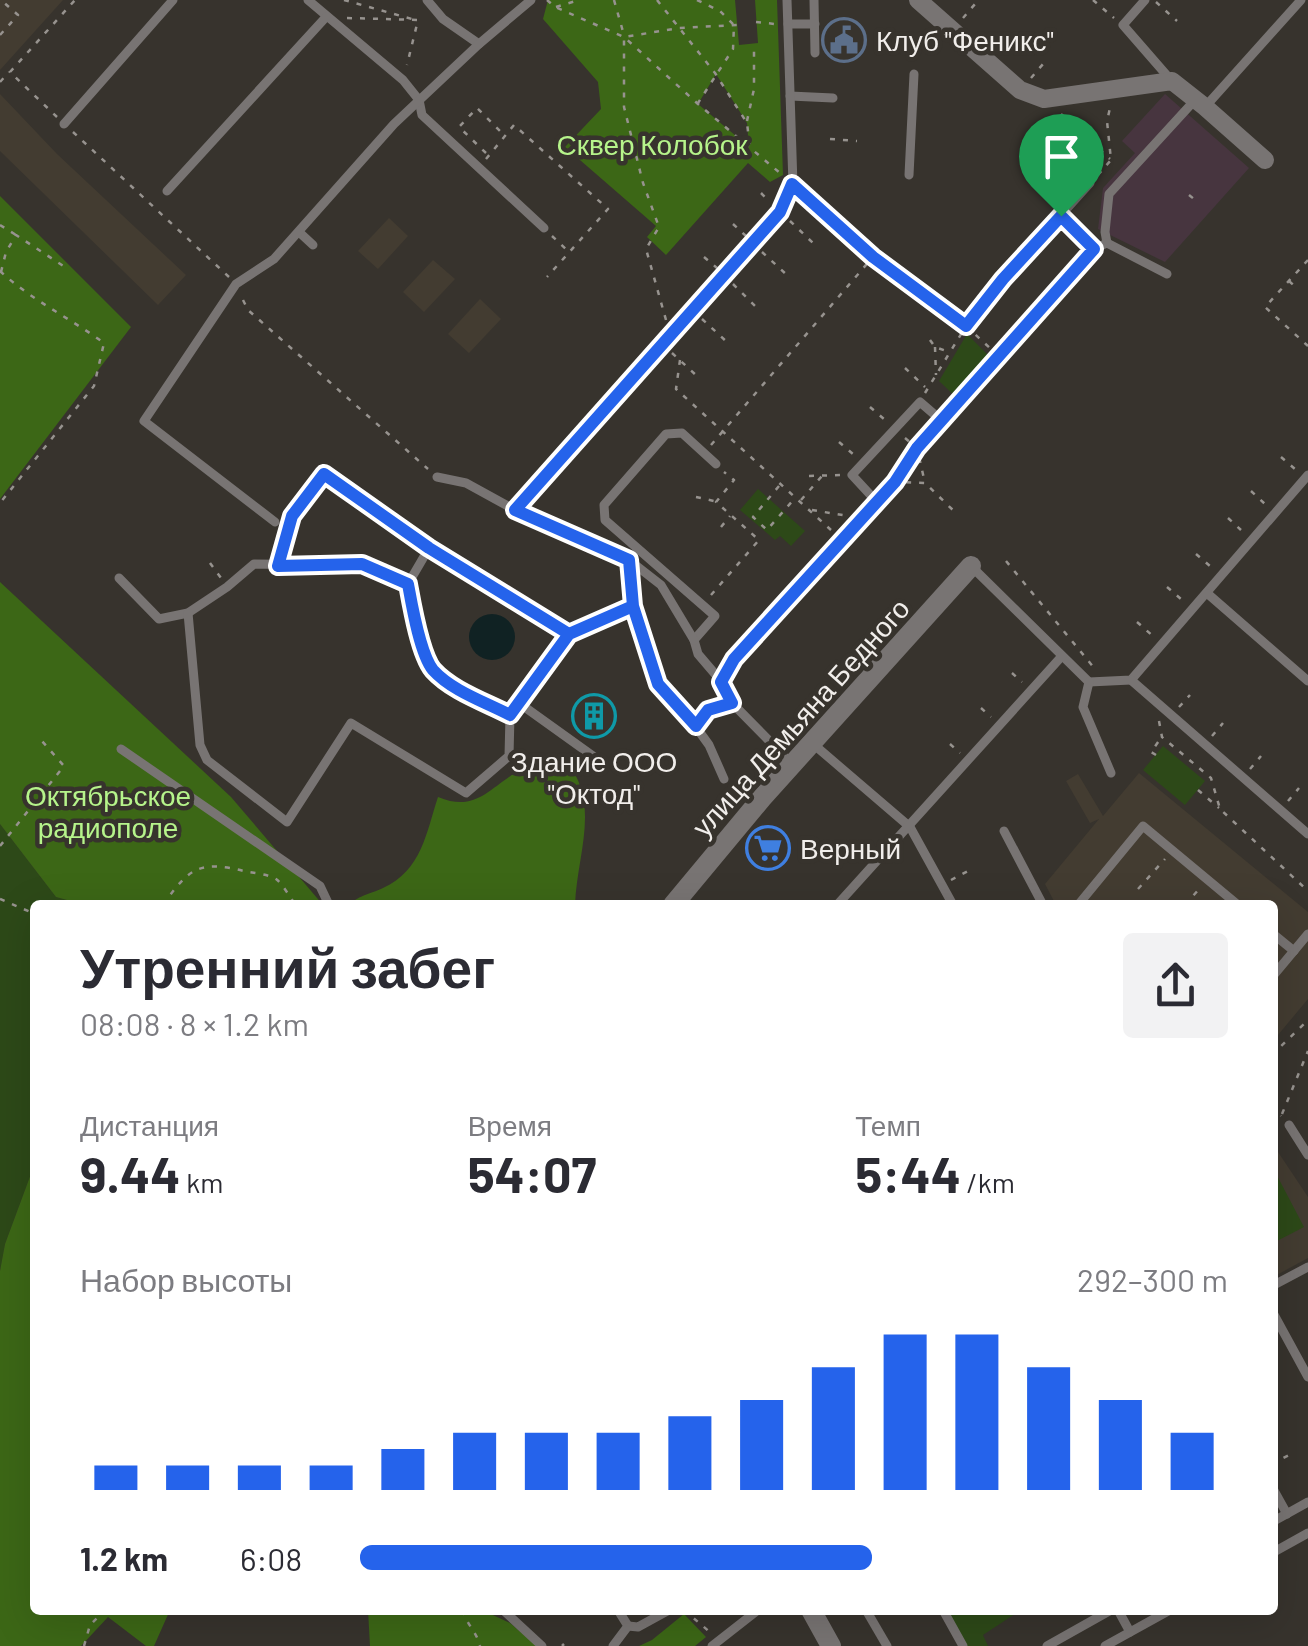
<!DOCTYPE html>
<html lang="ru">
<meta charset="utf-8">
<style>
body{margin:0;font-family:Barlow,sans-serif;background:#f2f2f3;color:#2b2b33;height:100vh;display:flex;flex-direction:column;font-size:38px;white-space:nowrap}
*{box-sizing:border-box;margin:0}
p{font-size:32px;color:#7c7c81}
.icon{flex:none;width:55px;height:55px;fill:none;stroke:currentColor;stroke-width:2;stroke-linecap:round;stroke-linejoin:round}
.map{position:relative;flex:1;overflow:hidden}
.drawer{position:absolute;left:30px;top:900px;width:1248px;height:715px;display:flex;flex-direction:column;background:#fff;border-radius:10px;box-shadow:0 10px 40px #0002}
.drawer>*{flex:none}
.pin{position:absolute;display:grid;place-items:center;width:85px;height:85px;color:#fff;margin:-102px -42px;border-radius:50% 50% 50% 0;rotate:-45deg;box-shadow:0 0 10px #0007}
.pin .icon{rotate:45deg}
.round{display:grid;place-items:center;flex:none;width:105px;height:105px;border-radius:10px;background:#f2f2f3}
.overview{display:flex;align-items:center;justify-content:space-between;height:170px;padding:0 50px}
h1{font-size:55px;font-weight:700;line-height:75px}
.stats{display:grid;grid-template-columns:repeat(3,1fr);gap:15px;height:170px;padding:10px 50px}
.stats div{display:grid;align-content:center}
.stats b{font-size:50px;font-weight:700}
.stats small{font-size:28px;font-weight:400}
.stats p{font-size:28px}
.chart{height:280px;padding:20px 50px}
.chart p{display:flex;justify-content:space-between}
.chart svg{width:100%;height:180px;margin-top:10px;stroke:#2563eb;stroke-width:6}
ul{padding:0 50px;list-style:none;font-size:32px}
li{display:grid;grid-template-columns:160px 120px 1fr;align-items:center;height:75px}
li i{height:25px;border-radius:12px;background:#2563eb}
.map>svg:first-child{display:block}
.built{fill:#433c31}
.medical{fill:#47353f}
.green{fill:#2d4918}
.forest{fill:#3c6716;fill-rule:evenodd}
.water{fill:#102223}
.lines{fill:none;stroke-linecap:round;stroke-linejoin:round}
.path{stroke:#97938f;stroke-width:2.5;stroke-dasharray:5 8;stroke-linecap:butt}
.service{stroke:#787473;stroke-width:9}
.minor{stroke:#787473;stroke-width:18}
.tertiary{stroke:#787473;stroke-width:20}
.route-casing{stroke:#fff;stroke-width:20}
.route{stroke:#2563eb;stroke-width:12}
.labels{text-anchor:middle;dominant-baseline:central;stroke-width:9;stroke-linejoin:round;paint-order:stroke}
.poi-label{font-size:28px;fill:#f1eeeb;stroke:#37332d;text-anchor:start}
.park-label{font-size:28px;fill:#b6f48b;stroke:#37332d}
.street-label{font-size:28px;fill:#f1eeeb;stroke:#37332d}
</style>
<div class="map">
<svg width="1308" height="1646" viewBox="0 0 1308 1646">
<rect width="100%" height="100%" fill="#37332d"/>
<g class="built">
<polygon points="0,0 63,0 0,70"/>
<polygon points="0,94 57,154 186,275 158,305 0,151"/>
<polygon points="389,218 408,236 378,269 358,251"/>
<polygon points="433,260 455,279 424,312 403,292"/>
<polygon points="480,299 501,319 469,353 448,334"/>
<polygon points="1139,773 1308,912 1308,999 1273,1041 1272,905 1056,905 1045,884 1099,819 1090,823 1066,781 1078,774 1103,816"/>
<polygon points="1272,1143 1308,1197 1308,1258 1273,1277"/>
</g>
<polygon class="medical" points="1165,94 1249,168 1165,262 1098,229 1103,188 1135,153 1122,141"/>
<g class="green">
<polygon points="967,334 991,358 956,397 939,381"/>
<polygon points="758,489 805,531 791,546 780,536 775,540 740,510"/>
<polygon points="1163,746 1205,781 1185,805 1143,770"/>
<polygon points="0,824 56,897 85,905 35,905 35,1163 5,1244 0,1271"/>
<polygon points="1272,1166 1304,1227 1273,1243 1272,1243"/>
<polygon points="946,1610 1021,1610 983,1635 988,1646 966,1646"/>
</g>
<g class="forest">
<path d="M548,0h187l4,45 19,-2 -3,-43h22l6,175 -13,7 -22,-19 -82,92 -19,-18 9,-11 -91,-79 36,-38 -3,-27 -55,-63zM716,74l31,49 2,24 -51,-43z"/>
<polygon points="0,196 131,327 0,499"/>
<polygon points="0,582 231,797 323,905 85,905 56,897 0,824"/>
<path d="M560,754c44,45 17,97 15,151h-227c14,-11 20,-10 35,-17 39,-18 43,-55 55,-91 36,15 49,-6 77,-24 13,-9 30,-13 45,-19z"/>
<polygon points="35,1163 35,1610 170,1610 154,1646 146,1646 108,1617 81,1646 0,1646 0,1271 5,1244"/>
<polygon points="368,1610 482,1610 510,1623 537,1646 370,1646"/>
<polygon points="684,1614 706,1637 695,1646 639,1646 652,1640"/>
</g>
<circle class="water" cx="492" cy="637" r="23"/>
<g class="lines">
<g class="path">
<polyline points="344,0 412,19"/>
<polyline points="547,0 555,7 624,37 698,104 780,173"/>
<polyline points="614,0 624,35"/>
<polyline points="657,0 715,73 747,123 750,148"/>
<polyline points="697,0 720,11 734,25 733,49 698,103"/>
<polyline points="1093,0 1114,18"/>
<polyline points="1156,2 1177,21"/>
<polyline points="556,7 579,0"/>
<polyline points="347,18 418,20 407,65"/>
<polyline points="963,18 975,4"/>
<polyline points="756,22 775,24"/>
<polyline points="0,35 18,15 1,0"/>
<polyline points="997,48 1009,34"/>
<polyline points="1031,78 1043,64"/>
<polyline points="0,82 9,72"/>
<polyline points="1061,114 1110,159"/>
<polyline points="57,117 10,72 75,0"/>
<polyline points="747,121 754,89 754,44"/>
<polyline points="73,132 229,277"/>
<polyline points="830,139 857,141"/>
<polyline points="486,153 459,127 477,108 504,135"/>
<polyline points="486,159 514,125 608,209 547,277"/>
<polyline points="1098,175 1111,160 1107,121 1110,108"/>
<polyline points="761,193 770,202"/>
<polyline points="805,195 873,257 966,326 991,349"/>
<polyline points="1189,195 1199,203"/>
<polyline points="790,221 814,244"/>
<polyline points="733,224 746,236"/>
<polyline points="0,225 16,235"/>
<polyline points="552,236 568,251"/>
<polyline points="762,252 787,275"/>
<polyline points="704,257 717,268"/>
<polyline points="1308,260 1265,307 1308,346"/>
<path d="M0,271c31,29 70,47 104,72l-10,43 -94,117"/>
<polyline points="1,272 6,252 16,235 68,269"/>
<polyline points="1289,281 1298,289"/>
<polyline points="733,284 757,308"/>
<polyline points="243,300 248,310 428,469"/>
<polyline points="702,319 727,342"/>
<polyline points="666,320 646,249 659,227 643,183 624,107 624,37 679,28 737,25"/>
<polyline points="930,340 935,347 949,352"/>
<polyline points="935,347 936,375"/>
<polyline points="672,353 697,376"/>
<polyline points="680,360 676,389 831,530"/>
<polyline points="905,368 925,387"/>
<polyline points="925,393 966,326 996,288"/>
<polyline points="870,407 884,419"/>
<polyline points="905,438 917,448 925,483"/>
<polyline points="839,442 853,454"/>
<polyline points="711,445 872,258"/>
<polyline points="1281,457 1295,469"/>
<polyline points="809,476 841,475"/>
<polyline points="896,481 917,448 933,431"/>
<polyline points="779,486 753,517 767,530 795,498"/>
<polyline points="1251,491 1265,504"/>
<polyline points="884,492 895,482 925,483 957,514"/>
<polyline points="696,497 714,501"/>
<polyline points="801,500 822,476"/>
<polyline points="812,510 848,516"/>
<polyline points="1228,518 1241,530"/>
<polyline points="721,527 730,516"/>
<polyline points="1196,554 1210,566"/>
<polyline points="1006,561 1095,669"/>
<polyline points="210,563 221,578"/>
<polyline points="1167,587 1181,599"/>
<polyline points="711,595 759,540 716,502 734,480 724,472"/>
<polyline points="1137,622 1154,637"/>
<polyline points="1012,673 1022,682"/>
<polyline points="1179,707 1190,695"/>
<polyline points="981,708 991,717"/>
<polyline points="1159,721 1162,737 1211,778 1220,809 1308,891"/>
<polyline points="1212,736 1223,723"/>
<polyline points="950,744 960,753"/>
<polyline points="1156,755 1151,752 1161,738"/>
<polyline points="1250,769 1261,756"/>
<polyline points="1198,790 1219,808"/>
<polyline points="1288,801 1299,788"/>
<polyline points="0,846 64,766 42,741"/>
<polyline points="951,880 968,871"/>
<polyline points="1138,889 1165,859"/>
<polyline points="0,899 35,914"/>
<path d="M163,905c26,-37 36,-45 81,-34 9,2 24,3 32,8 7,5 14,19 20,26"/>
<polyline points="1185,905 1200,888"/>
<polyline points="1272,1055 1308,1020"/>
<polyline points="1272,1106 1281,1116"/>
<polyline points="1282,1114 1308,1051"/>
<polyline points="1272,1464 1291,1454"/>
<path d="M463,1610c3,14 14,22 17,36"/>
<polyline points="684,1610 711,1633"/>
<polyline points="84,1646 90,1625 105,1610"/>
<polyline points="562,1646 564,1644"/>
</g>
<g class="service">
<polyline points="308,0 403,80 419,100 422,115 544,228"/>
<polyline points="427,0 443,19 479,44"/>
<polyline points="814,0 815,53"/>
<polyline points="1145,0 1123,25 1170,79"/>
<polyline points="788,24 815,24"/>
<polyline points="790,96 833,98"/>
<polyline points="1205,107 1301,0"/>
<polyline points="64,124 173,0"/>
<polyline points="909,175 914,74"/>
<polyline points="167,191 326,17"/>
<polyline points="1061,216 1094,249"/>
<polyline points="299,232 313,245"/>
<polyline points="1107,243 1105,232 1109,194 1195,100"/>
<polyline points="1003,279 1090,183"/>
<polyline points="716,464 682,433 666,434 604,505 605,520 715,616 694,640 698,654 721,681"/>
<polyline points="437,477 466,483 515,510"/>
<polyline points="275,522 144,421 236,284 274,259 394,124 479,44 531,0"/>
<polyline points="629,560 633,606 658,684 696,727 709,745 724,779"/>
<polyline points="278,566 292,517 324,473 429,548 569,633 633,606"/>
<polyline points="973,568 1089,682 1131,680 1308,475"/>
<polyline points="119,578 159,619 188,613 227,587 254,564 362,565 408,584 429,548"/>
<path d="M408,584c4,22 12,70 25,86 19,21 52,32 77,45"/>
<polyline points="1208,594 1308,681"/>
<polyline points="188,613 200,745 207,760 287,822 351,723 466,793 509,756 510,715 569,633"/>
<polyline points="694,640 661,585 629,560 515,510 781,212 793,185 787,0"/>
<polyline points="1131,680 1308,834"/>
<polyline points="1089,682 1083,707 1111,773"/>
<polyline points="519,703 604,764"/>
<polyline points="696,727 708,710 732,703"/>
<polyline points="812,743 910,827 953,905"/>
<polyline points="121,749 320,886 329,905"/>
<polyline points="791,763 732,703 721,681 734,659 876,501 852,475 920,402 942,421 1094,249 1107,243 1167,274"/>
<polyline points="1004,831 1043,905"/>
<polyline points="837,905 1062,656"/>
<polyline points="1078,905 1143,826 1238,905"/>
<polyline points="1272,933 1294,951"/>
<polyline points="1272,977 1308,934"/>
<polyline points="1289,1125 1308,1155"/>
<polyline points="1272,1286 1308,1267"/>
<polyline points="1272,1311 1308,1377"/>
<polyline points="1272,1487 1287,1514"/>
<polyline points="1272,1522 1308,1502"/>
<polyline points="1272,1553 1308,1533"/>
<polyline points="503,1610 542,1646"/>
<polyline points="866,1610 887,1646"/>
<polyline points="943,1610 963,1646"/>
<polyline points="1118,1610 1130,1632"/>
<polyline points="628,1626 638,1627 669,1610"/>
<polyline points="613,1646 628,1626 618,1610"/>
<polyline points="712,1646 758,1610"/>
<polyline points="1047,1646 1111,1610"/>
<polyline points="1105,1646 1170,1610"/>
</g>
<polyline class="minor" points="918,0 1020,90 1044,99 1172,81 1205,107 1265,160"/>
<g class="tertiary">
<polyline points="673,905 762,798 971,566"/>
<polyline points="811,1610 831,1646"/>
</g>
</g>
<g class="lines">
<g class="route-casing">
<path id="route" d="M1061,216l-58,63 -37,47 -93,-69 -81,-73 -12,28 -265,298 114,50 4,46 -64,28 -140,-86 -105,-74 -32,42 -14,50 84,-2 46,20c4,22 12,70 25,86 19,21 52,32 77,45l59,-81 64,-28 25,78 38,42 12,-16 24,-7 -11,-21 13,-23 161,-177 22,-34 177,-199 -33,-33"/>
</g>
<use href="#route" class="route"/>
</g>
<defs>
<g id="civic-ring" transform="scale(2.25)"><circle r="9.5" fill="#37332d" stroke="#5c6f8a" stroke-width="1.5"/><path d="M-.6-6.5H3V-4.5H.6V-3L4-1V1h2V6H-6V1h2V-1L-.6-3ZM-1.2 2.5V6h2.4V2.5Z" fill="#5c6f8a"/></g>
<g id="building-ring" transform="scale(2.25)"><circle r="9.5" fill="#37332d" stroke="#0f9aa8" stroke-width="1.5"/><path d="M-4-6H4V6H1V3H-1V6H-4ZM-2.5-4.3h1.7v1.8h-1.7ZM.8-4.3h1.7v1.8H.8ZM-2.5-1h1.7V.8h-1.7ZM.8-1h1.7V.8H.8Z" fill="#0f9aa8"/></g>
<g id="supermarket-ring" transform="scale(2.25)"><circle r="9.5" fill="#37332d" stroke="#3f7fe0" stroke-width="1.5"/><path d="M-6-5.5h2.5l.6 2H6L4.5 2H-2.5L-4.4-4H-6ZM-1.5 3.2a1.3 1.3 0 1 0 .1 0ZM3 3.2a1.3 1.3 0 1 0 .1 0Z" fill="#3f7fe0"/></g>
</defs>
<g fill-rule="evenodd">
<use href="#civic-ring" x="844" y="40"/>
<use href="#building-ring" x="594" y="716"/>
<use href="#supermarket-ring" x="768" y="848"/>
</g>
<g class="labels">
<g class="poi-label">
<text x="876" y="40">Клуб "Феникс"</text>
<text x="594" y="761" text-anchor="middle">Здание ООО<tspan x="594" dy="32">"Октод"</tspan></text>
<text x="800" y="848">Верный</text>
</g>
<g class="park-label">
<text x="652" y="144">Сквер Колобок</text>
<text x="108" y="795">Октябрьское<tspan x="108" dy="32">радиополе</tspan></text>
</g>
<g class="street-label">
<text transform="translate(800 717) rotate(-48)">улица Демьяна Бедного</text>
</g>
</g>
</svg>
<div class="pin" style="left:1061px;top:216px;background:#1e9e55"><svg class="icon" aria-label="arrive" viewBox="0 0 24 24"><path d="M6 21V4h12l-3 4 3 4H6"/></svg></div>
<section class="drawer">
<div class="overview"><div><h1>Утренний забег</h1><p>08:08 · 8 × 1.2 km</p></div><a class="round"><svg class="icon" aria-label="share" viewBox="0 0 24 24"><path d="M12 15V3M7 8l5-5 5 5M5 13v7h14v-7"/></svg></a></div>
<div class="stats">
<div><p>Дистанция</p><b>9.44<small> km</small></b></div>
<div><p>Время</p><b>54:07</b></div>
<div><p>Темп</p><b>5:44<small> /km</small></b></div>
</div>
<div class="chart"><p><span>Набор высоты</span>292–300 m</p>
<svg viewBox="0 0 160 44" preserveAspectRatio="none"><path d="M5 44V38M15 44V38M25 44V38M35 44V38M45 44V34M55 44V30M65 44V30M75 44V30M85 44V26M95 44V22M105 44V14M115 44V6M125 44V6M135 44V14M145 44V22M155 44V30"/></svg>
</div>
<ul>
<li><b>1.2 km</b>6:08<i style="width:59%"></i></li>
</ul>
</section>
</div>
